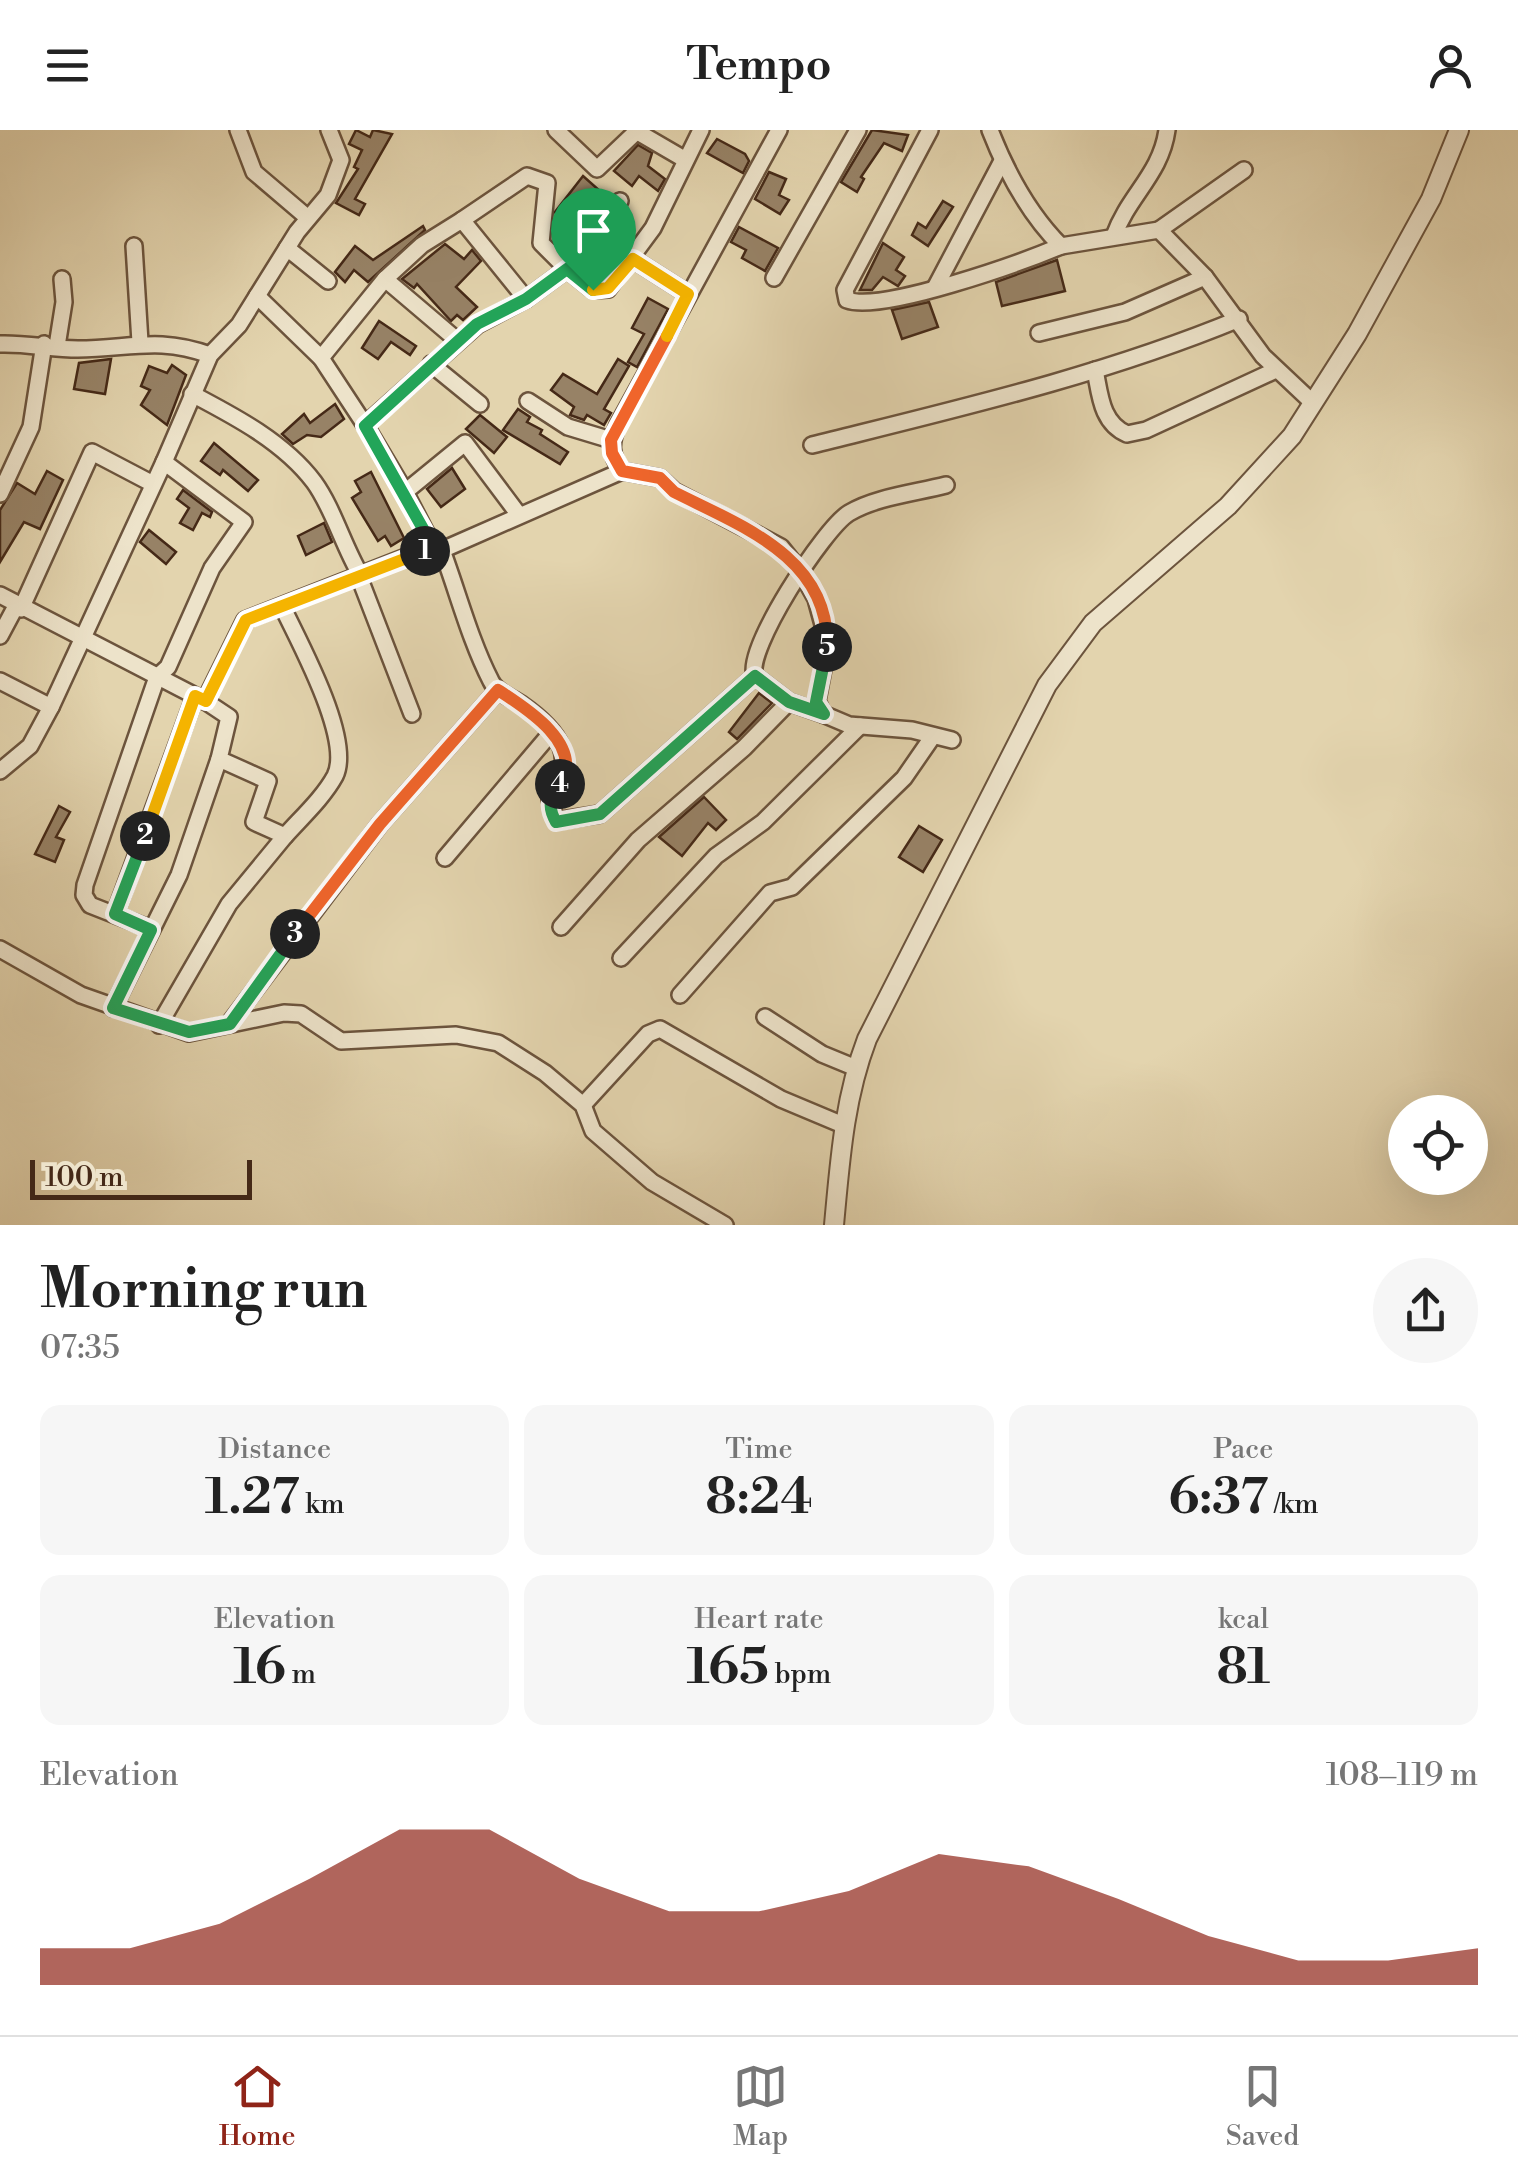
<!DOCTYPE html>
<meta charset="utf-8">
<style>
body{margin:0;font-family:"Libre Bodoni",serif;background:#f6f6f6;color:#222;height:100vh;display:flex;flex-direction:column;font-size:38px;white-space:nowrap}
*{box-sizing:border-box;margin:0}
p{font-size:32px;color:#767676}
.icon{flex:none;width:55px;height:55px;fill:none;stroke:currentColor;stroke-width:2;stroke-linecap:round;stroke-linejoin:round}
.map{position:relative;height:1095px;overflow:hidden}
.panel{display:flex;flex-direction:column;background:#fff;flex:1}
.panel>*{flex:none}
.fabs{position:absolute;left:1388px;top:965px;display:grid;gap:20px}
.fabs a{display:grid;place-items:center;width:100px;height:100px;border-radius:50%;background:#fff;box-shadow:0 10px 40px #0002;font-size:50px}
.scale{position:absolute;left:30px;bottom:25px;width:222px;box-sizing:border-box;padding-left:10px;border:5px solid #452917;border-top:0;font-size:28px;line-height:35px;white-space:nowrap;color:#452917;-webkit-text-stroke:8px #ede3ca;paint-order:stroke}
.pin{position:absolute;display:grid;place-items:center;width:85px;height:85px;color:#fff;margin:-102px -42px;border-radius:50% 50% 50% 0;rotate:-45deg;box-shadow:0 0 10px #0007}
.pin .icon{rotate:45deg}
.km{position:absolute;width:50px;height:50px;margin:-25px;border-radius:50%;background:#222;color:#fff;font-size:28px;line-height:50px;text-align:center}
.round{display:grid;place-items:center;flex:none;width:105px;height:105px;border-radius:52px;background:#f6f6f6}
.summary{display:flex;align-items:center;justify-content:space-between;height:170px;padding:0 40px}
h1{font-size:55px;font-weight:600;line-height:75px}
.stats{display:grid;grid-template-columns:repeat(3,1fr);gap:15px;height:170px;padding:10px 40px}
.stats div{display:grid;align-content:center;border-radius:20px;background:#f6f6f6;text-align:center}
.stats b{font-size:50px;font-weight:600}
.stats small{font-size:28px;font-weight:400}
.stats p{font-size:28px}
.chart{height:280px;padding:20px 40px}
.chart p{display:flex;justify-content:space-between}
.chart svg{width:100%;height:180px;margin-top:10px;fill:#8f2418;opacity:.7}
header{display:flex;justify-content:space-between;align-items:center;height:130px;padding:0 40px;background:#fff;font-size:45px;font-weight:600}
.menu{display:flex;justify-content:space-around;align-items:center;height:140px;border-top:2px solid #e0e0e0;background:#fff;font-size:28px;color:#767676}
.menu a{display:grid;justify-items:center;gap:5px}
.menu .selected{color:#8f2418}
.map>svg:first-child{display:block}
.building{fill:#978266;stroke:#452917;stroke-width:2.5}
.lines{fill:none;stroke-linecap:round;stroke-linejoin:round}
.minor-casing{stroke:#6c543d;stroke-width:20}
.tertiary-casing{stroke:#6c543d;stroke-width:22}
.minor{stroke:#ede3ca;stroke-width:15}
.tertiary{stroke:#ede3ca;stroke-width:18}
.split-1-casing{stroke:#fff;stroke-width:20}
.split-2-casing{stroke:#fff;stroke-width:20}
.split-3-casing{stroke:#fff;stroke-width:20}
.split-4-casing{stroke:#fff;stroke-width:20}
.split-5-casing{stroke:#fff;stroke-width:20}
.split-6-casing{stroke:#fff;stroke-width:20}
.split-7-casing{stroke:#fff;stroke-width:20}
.split-1{stroke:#22a559;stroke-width:12}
.split-2{stroke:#f5b400;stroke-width:12}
.split-3{stroke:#22a559;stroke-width:12}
.split-4{stroke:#f0652b;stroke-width:12}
.split-5{stroke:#22a559;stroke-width:12}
.split-6{stroke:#f0652b;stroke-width:12}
.split-7{stroke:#f5b400;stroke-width:12}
</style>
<header><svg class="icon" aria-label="menu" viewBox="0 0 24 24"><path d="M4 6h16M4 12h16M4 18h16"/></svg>Tempo<svg class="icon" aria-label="person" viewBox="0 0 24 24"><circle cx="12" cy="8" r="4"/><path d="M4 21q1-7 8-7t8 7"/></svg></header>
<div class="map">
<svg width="1518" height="1095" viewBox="0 0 1518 1095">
<rect width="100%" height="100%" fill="#e3d4ae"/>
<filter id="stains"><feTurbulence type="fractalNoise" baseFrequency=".002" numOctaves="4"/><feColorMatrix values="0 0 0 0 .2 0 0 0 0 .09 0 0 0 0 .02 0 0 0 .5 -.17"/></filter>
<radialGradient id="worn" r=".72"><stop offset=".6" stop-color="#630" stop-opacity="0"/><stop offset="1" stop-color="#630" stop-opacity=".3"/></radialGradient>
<g class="building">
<polygon points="356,0 370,7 373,0 392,4 355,69 365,74 359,85 336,73 358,39 354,37 362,20 349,14"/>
<polygon points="872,0 908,5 902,21 884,13 861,47 864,49 857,62 841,52"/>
<polygon points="717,9 745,24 749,31 743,43 707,23"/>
<polygon points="638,15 652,23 648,36 665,49 658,61 639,46 632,56 614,41"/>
<polygon points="769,42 786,49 779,65 789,70 780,84 755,69"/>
<polygon points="583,46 600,61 589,73 584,69 560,93 555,82"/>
<polygon points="943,71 953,77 928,116 912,105 918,93 926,98"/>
<polygon points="423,96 425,100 368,152 354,140 345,152 335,142 355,116 373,130"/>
<polygon points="739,97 778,118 765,141 742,128 746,120 731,112"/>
<polygon points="883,113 904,127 896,140 905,146 898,156 883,147 872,160 860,160"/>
<polygon points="445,114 464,129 472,120 481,131 456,157 477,177 463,190 457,185 451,191 417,154 414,158 402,149"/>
<polygon points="1057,130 1065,161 1002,176 996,152"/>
<polygon points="648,168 668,179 637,237 628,232 644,204 632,198"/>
<polygon points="929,172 938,197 902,209 892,180"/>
<polygon points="379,191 416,216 410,225 391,212 378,229 362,218"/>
<polygon points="111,229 105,264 74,259 79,233"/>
<polygon points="618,229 629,236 604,279 611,283 604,295 587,285 584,290 570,285 574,277 551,260 563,244 597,264"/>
<polygon points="172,235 186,245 167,295 141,275 150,260 141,256 149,236 167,243"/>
<polygon points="335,274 344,289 321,307 307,305 293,314 282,304 304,284 310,293"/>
<polygon points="518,279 530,287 527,292 542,300 540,304 568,322 560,334 503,300"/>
<polygon points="480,285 507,307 494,323 466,299"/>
<polygon points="214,313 258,350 248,361 223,340 220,345 201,331"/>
<polygon points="452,338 465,359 441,377 427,359"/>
<polygon points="47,341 63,350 40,399 24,392 0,432 0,380 17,353 35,364"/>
<polygon points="371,342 404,408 391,416 385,406 378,411 352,368 361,362 355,351"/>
<polygon points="183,360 212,382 210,387 202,383 193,400 180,393 189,378 177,369"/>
<polygon points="324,393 332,412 306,425 298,406"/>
<polygon points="149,400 176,422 166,434 140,412"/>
<polygon points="759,563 772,573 737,609 729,602"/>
<polygon points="704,667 726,690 716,700 708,693 682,726 659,707"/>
<polygon points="59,676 70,682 56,707 64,710 55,732 35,724"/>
<polygon points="919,696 942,710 923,742 899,727"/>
</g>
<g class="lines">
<g class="minor-casing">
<g id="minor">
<polyline points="238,0 254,42 308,88"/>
<polyline points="556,0 597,39 638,0"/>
<path d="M779,0l-161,295c-8,18 -8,30 4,46l38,7 14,13 107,56 20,25 15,27 12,44 -11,58 6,13 26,11 63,5 40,10"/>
<path d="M930,0l-85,160 2,10c35,13 176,-38 214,-54"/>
<path d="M990,0c16,41 39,84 71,116l98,-16 46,47 58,79 50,47"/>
<polyline points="636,1 684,29"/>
<polyline points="462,90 527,46 547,53 541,113 567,139 620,71"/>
<polyline points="1159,100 1244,40"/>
<path d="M1114,106c14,-40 47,-62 53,-106"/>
<polyline points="134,116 140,212"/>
<polyline points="287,118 328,151"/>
<polyline points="633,129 688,164"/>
<polyline points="774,148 858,0"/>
<polyline points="385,149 422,115 462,90 526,169"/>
<polyline points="935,158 1002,31"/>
<polyline points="257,166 321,228 385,149 458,211"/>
<polyline points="1039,203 1125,182 1205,147"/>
<path d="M0,214c26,-1 52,5 78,5 51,0 80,-13 132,6"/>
<polyline points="57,216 64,172 62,149"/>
<polyline points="321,228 365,295 477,195 526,169 567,139 593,160 608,159 653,98 701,0"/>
<polyline points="431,234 480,274"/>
<path d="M1095,240c5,24 6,53 32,64l19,-4 130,-60"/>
<path d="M192,264c42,22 92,48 122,88 19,26 29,63 46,92"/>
<polyline points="528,271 568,297 611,310"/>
<polyline points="365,295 405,362"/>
<path d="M812,315c144,-36 289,-69 427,-126"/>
<polyline points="164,332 210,225 239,195 297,102 328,65 341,30 329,0"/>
<polyline points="0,364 31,297 44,214"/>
<polyline points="435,420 405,362 465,313 519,385"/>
<path d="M442,420c16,43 28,90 49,131 5,11 19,16 30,23 39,27 57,53 29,95l6,22 44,-7 155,-138"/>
<polyline points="358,444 412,584"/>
<polyline points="0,465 205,571 245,490 421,421 442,420 622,341"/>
<path d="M283,478c17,36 70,132 52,168 -12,22 -34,42 -50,60"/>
<polyline points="21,479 92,322 153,354"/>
<polyline points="0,506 16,476"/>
<polyline points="0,551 51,577"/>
<path d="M823,584l-34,-12 -34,-26c-11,-25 69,-148 94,-163 27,-16 66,-20 97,-28"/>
<polyline points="0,641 30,616 51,577 164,332 244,392 212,438 168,537 157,547 85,755 84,765 90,775 151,799"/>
<polyline points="445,728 551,603"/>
<polyline points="115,784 195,566"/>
<polyline points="561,797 638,710 744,618 789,572"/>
<polyline points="0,819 81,865 189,903 284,883 301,884 341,911 456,905 498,913 545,943 583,975 593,1001 652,1052 725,1095"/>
<polyline points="621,828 716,726 763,692 860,596"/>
<polyline points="680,865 770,763 792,757 904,648 933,606"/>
<polyline points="113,878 179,745 219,629"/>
<polyline points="765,887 822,924 856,938"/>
<polyline points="229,894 380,694 498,560"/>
<polyline points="159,895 229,774 285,706 254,692 268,651 219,629 229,587 205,571"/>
<polyline points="583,975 648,904 660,899 781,969 843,995"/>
</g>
</g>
<g class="tertiary-casing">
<path id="tertiary" d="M834,1095c6,-64 10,-126 33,-186l180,-354 46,-62 135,-117 64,-70 65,-102 74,-135 28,-69"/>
</g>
<use href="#minor" class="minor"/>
<use href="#tertiary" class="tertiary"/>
</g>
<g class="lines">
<g class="split-1-casing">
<polyline id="split-1" points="425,421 435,420 365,296 477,194 526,169 567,139 593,160"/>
</g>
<g class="split-2-casing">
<polyline id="split-2" points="145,706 195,566 206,571 246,490 425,421"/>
</g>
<g class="split-3-casing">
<polyline id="split-3" points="145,706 115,784 151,800 113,878 189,902 230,894 295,804"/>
</g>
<g class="split-4-casing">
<path id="split-4" d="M295,804l85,-110 118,-134c28,18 87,55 62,94"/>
</g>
<g class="split-5-casing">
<path id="split-5" d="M560,654c-10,15 -13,22 -4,38l44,-8 155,-138 34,26 35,12 -8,-12 11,-55"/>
</g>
<g class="split-6-casing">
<path id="split-6" d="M667,206l-56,104 1,13 10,18 38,7 14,14c65,33 156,65 153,155"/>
</g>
<g class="split-7-casing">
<polyline id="split-7" points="593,160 608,158 633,129 688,164 667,206"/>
</g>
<use href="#split-1" class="split-1"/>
<use href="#split-2" class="split-2"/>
<use href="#split-3" class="split-3"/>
<use href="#split-4" class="split-4"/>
<use href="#split-5" class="split-5"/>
<use href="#split-6" class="split-6"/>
<use href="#split-7" class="split-7"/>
</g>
<rect width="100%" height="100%" filter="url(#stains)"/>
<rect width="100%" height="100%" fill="url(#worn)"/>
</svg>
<div class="fabs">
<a><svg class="icon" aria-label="locate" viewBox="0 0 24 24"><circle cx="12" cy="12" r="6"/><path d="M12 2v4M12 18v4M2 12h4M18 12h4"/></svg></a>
</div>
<div class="scale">100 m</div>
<div class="pin" style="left:593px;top:160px;background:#1e9e55"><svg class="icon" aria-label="arrive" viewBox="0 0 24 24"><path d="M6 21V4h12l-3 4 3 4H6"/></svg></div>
<b class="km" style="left:425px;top:421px">1</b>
<b class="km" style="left:145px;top:706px">2</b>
<b class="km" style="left:295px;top:804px">3</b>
<b class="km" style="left:560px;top:654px">4</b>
<b class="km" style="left:827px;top:517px">5</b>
</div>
<section class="panel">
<div class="summary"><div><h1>Morning run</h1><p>07:35</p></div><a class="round"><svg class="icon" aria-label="share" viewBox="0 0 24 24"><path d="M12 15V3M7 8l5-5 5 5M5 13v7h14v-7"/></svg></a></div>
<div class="stats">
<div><p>Distance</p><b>1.27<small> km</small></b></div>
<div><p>Time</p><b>8:24</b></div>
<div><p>Pace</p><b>6:37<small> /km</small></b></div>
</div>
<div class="stats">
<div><p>Elevation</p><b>16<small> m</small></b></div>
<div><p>Heart rate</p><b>165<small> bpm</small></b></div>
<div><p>kcal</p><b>81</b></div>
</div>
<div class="chart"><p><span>Elevation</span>108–119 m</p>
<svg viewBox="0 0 160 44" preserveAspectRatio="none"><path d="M0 44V35L10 35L20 29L30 18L40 6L50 6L60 18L70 26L80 26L90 21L100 12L110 15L120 23L130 32L140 38L150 38L160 35V44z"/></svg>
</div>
</section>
<nav class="menu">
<a class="selected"><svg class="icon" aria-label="home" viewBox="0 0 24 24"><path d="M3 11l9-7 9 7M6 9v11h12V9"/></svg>Home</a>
<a><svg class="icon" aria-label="map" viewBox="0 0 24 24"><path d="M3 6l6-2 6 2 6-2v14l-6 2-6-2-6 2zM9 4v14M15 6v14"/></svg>Map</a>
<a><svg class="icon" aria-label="saved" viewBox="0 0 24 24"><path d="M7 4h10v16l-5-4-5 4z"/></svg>Saved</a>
</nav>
